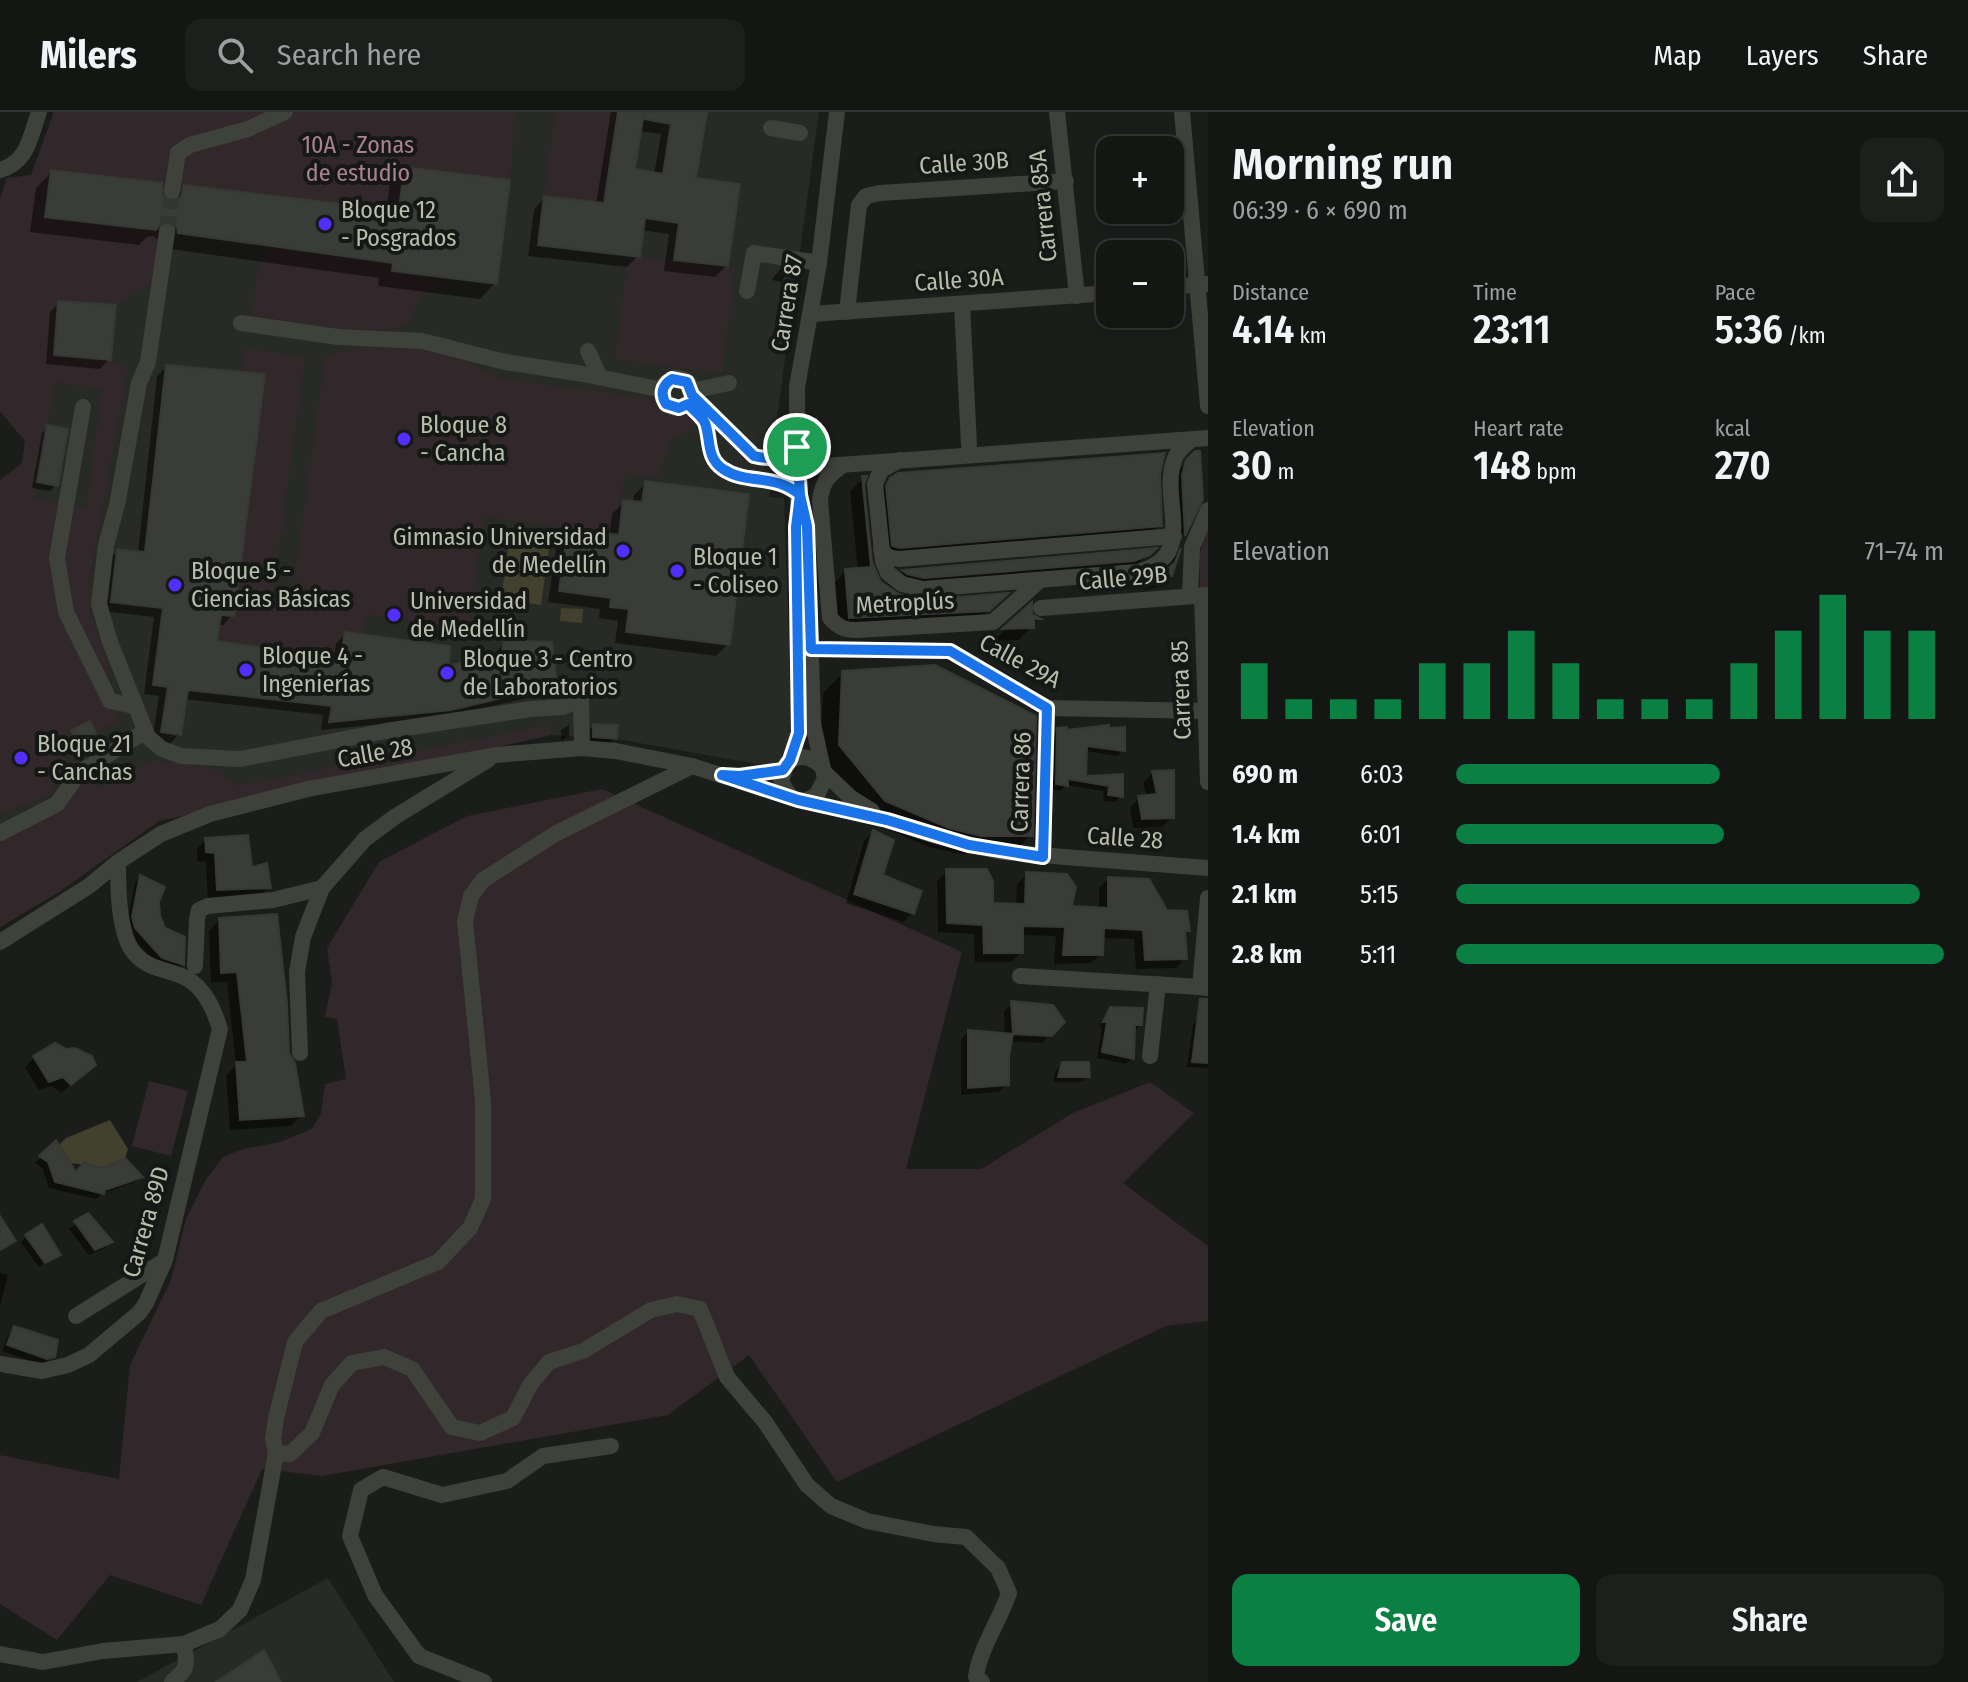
<!DOCTYPE html>
<meta charset="utf-8">
<style>
body{margin:0;font-family:"Fira Sans Condensed",sans-serif;background:#1d1f1d;color:#f1f3f6;height:100vh;display:flex;flex-direction:column;font-size:30px;white-space:nowrap}
*{box-sizing:border-box;margin:0}
p{font-size:26px;color:#9d9fa0}
.icon{flex:none;width:44px;height:44px;fill:none;stroke:currentColor;stroke-width:2;stroke-linecap:round;stroke-linejoin:round}
.map{position:relative;flex:1;overflow:hidden}
.sheet{display:flex;flex-direction:column;background:#141614;width:760px}
.sheet>*{flex:none}
.fabs{position:absolute;left:1096px;top:24px;display:grid;gap:16px}
.fabs a{display:grid;place-items:center;width:88px;height:88px;border-radius:16px;background:#141614;box-shadow:0 4px 12px #0003,0 0 0 2px #333534;font-size:40px}
.pin{position:absolute;display:grid;place-items:center;width:68px;height:68px;color:#fff;margin:-34px;border:4px solid #fff;border-radius:50%;box-shadow:0 2px 8px #0007}
.round{display:grid;place-items:center;flex:none;width:84px;height:84px;border-radius:16px;background:#1d1f1d}
.headline{display:flex;align-items:center;justify-content:space-between;height:136px;padding:0 24px}
h1{font-size:44px;font-weight:600;line-height:60px}
.metrics{display:grid;grid-template-columns:repeat(3,1fr);gap:12px;height:136px;padding:8px 24px}
.metrics div{display:grid;align-content:center}
.metrics b{font-size:40px;font-weight:600}
.metrics small{font-size:22px;font-weight:400}
.metrics p{font-size:22px}
.chart{height:224px;padding:16px 24px}
.chart p{display:flex;justify-content:space-between}
.chart svg{width:100%;height:144px;margin-top:8px;stroke:#0b8043;stroke-width:6}
.primary-button{display:flex;gap:16px;margin-top:auto;padding:16px 24px}
.primary-button a{flex:1;height:92px;border-radius:16px;background:#0b8043;color:#fff;font-size:32px;font-weight:600;line-height:92px;text-align:center}
.primary-button a+a{background:#1d1f1d;color:#f1f3f6}
ul{padding:0 24px;list-style:none;font-size:26px}
li{display:grid;grid-template-columns:128px 96px 1fr;align-items:center;height:60px}
li i{height:20px;border-radius:10px;background:#0b8043}
header{display:flex;align-items:center;gap:48px;box-sizing:border-box;height:112px;padding:0 40px;background:#141614;border-bottom:2px solid #333534}
header strong{font-size:38px}
nav{display:flex;gap:44px;margin-inline-start:auto;font-size:28px}
.search{width:560px;height:72px;background:#1d1f1d;display:flex;align-items:center;gap:20px;box-sizing:border-box;padding:0 28px;border-radius:16px;color:#9d9fa0;font-size:30px}
main{display:flex;flex:1;min-height:0}
.map>svg:first-child{display:block}
.built{fill:#282a26}
.green{fill:#32272b;fill-rule:evenodd}
.water{fill:#42412e}
.shadow{fill:#0007;fill-rule:evenodd}
.building{fill:#3a3c37;stroke:#363934;stroke-width:2}
.lines{fill:none;stroke-linecap:round;stroke-linejoin:round}
.minor-tunnel{stroke:#333530;stroke-width:16;stroke-dasharray:16 8;stroke-linecap:butt}
.minor{stroke:#3f423a;stroke-width:16}
.route-casing{stroke:#fff;stroke-width:16}
.route{stroke:#1a73e8;stroke-width:10}
.poi-dot{fill:#532fff;stroke:#161815;stroke-width:3}
.labels{text-anchor:middle;dominant-baseline:central;stroke-width:8;stroke-linejoin:round;paint-order:stroke}
.park-label{font-size:24px;fill:#aa8192;stroke:#161815}
.street-label{font-size:24px;fill:#b9bdab;stroke:#161815}
.poi-label{font-size:24px;fill:#b9bdab;stroke:#161815;text-anchor:start}
</style>
<header>
<strong>Milers</strong>
<div class="search"><svg class="icon" aria-label="search" viewBox="0 0 24 24"><circle cx="10" cy="10" r="6"/><path d="M15 15l6 6"/></svg>Search here</div>
<nav><a>Map</a><a>Layers</a><a>Share</a></nav>
</header>
<main>
<div class="map">
<svg width="1208" height="1570" viewBox="0 0 1208 1570">
<rect width="100%" height="100%" fill="#1b1d1a"/>
<g class="built">
<polygon points="54,0 819,0 772,342 769,385 784,386 792,621 787,646 768,654 617,627 551,623 159,709 59,780 0,815 0,370 22,351 25,329 0,299 0,87 7,66 31,63"/>
<polygon points="328,1466 394,1570 137,1570"/>
</g>
<g class="green">
<path d="M54,0h461l-5,68 -105,-13 -6,43 -224,-26 -3,7 -121,-21 -6,47 104,13 2,-8 16,2 -7,53 -44,28 -58,-4 -4,54 57,5 17,7 -39,216 1,29 21,64 -11,4 19,41 -23,12 -6,-12 -19,8 6,13 -15,8 9,19 -20,14 4,10 -55,21v-334l22,-17 3,-22 -25,-30v-212l7,-21 24,-3zM55,270l47,7 -16,119 -52,-9z"/>
<polygon points="555,0 619,0 604,91 544,84"/>
<path d="M262,126l11,1v8l120,15v9l63,11c-26,1 -41,19 -48,43 -45,13 -111,-3 -156,-10z"/>
<polygon points="628,143 735,155 722,261 615,247"/>
<polygon points="371,235 418,237 460,248 503,267 663,288 670,295 684,295 697,310 686,322 671,327 658,366 624,362 619,423 484,405 467,517 365,502 361,523 345,521 340,547 217,529 221,503 234,504 265,262 241,259 245,236 305,245 272,488 291,491 325,247 333,242"/>
<polygon points="1208,414 1208,476 1200,476 1199,443"/>
<polygon points="550,613 551,623 159,709 59,780 0,815 0,725 61,699 84,667 103,675 152,648 214,657 237,674"/>
<polygon points="602,677 962,840 906,1057 981,1057 1073,1001 1150,970 1194,1001 1123,1071 1208,1134 1208,1209 1166,1214 837,1370 749,1243 668,1303 322,1364 262,1357 201,1493 110,1463 57,1528 0,1492 0,1343 119,1367 130,1253 171,1168 186,1107 205,1069 223,1045 243,1037 280,1030 312,1017 321,1001 325,972 346,967 337,907 325,905 332,870 327,836 379,750 467,704"/>
<polygon points="149,969 188,979 171,1044 132,1034"/>
</g>
<g class="water">
<polygon points="510,424 550,429 541,493 501,487"/>
<polygon points="561,496 583,497 582,511 560,509"/>
<polygon points="110,1008 128,1037 125,1046 106,1055 70,1051 59,1033 66,1026"/>
</g>
<g class="shadow">
<path d="M611,0h94l-11,68 32,86 -11,11 -51,-6 5,-37 -28,-4 -3,26 -11,11 -99,-11 6,-47 11,-11 51,6zM639,19l22,3 -7,41 -22,-4z"/>
<polygon points="405,57 495,171 480,187 378,174 379,166 163,136 162,131 153,124 147,125 139,133 30,120 36,76 52,60 160,85 169,91 185,75 386,99 390,72"/>
<polygon points="779,158 788,159 782,170 772,168"/>
<polygon points="59,191 109,247 100,257 46,252 50,200"/>
<polygon points="166,255 232,503 223,513 218,513 215,530 333,548 336,532 345,522 447,556 494,549 495,541 505,531 555,572 545,582 440,606 321,618 323,603 184,587 179,622 170,632 152,629 159,584 144,582 154,505 102,499 108,449 117,439 138,441 157,264"/>
<polygon points="48,315 56,373 50,379 32,376 42,321"/>
<polygon points="1196,341 1201,387 1183,422 1173,433 1174,363"/>
<polygon points="1158,362 1160,413 1147,426 881,447 877,381 891,368"/>
<polygon points="864,366 862,373 870,451 880,471 898,484 921,490 994,494 974,511 837,518 833,472 846,459 858,458 850,379"/>
<polygon points="646,371 728,532 716,544 615,531 618,509 599,506 600,497 548,490 557,430 569,418 609,424 612,402 624,390 633,391 634,383"/>
<polygon points="1151,439 1135,455 891,472 903,460"/>
<polygon points="1179,441 1170,463 1157,476 1143,478 1153,468 1163,463 1169,451"/>
<polygon points="1030,494 1030,503 1038,507 1019,528 993,529"/>
<polygon points="843,561 1031,723 1011,742 960,742 929,735 865,708 820,653 823,581"/>
<polygon points="569,613 569,623 561,629 561,618"/>
<polygon points="593,614 615,626 609,632 588,630 587,620"/>
<polygon points="1058,618 1123,638 1117,644 1085,639 1084,667 1121,664 1121,684 1115,690 1103,689 1104,679 1066,673 1060,679 1051,677 1052,624"/>
<polygon points="1153,661 1172,705 1162,715 1133,716 1130,696 1139,686 1147,685 1143,671"/>
<polygon points="873,720 881,764 913,801 903,810 846,791 864,729"/>
<polygon points="206,727 250,758 269,775 259,785 208,787 206,750 197,749 197,737"/>
<polygon points="947,759 991,793 1016,794 1017,772 1027,762 1069,796 1099,797 1099,776 1108,767 1166,800 1187,818 1183,822 1185,846 1176,856 1136,857 1134,827 1102,826 1101,842 1091,851 1054,852 1056,824 1021,823 1021,840 1012,850 975,850 974,822 938,820 937,769"/>
<polygon points="141,765 157,790 158,805 182,852 176,858 156,851 130,823 127,813 135,771"/>
<polygon points="219,808 287,942 302,1003 291,1014 230,1018 226,963 236,953 227,870 211,871 209,819"/>
<polygon points="1012,892 1062,910 1042,931 1010,929 1007,973 999,980 961,983 961,928 968,920 1005,923 1004,899"/>
<polygon points="1111,897 1140,913 1134,919 1132,946 1126,952 1097,946 1102,915 1099,915"/>
<polygon points="1198,908 1208,909 1208,956 1187,955 1193,913"/>
<polygon points="55,933 84,962 61,981 52,974 39,978 25,955 34,946"/>
<polygon points="1063,952 1088,964 1082,970 1053,970 1056,958"/>
<polygon points="56,1031 75,1063 93,1057 140,1065 135,1070 101,1082 96,1087 49,1076 42,1056 35,1051"/>
<polygon points="87,1104 110,1130 105,1136 89,1143 69,1117"/>
<polygon points="26,1125 58,1143 39,1155 21,1131"/>
<polygon points="0,1161 8,1163 0,1195"/>
<polygon points="15,1216 53,1244 46,1250 40,1252 2,1239 9,1222"/>
</g>
<g class="building">
<polygon points="618,0 644,0 635,57 663,62 671,12 644,7 645,0 707,0 696,66 740,72 728,154 674,148 679,111 645,106 640,145 538,133 544,84 604,91"/>
<polygon points="404,55 510,68 497,172 392,159 393,151 178,121 177,115 169,109 162,110 156,118 45,105 51,58 162,71 162,84 171,90 181,85 184,73 399,99"/>
<polygon points="58,189 116,193 111,248 54,243"/>
<polygon points="166,253 265,262 234,504 221,503 217,529 340,547 345,520 450,534 449,553 501,546 504,529 552,530 557,573 451,598 329,610 332,594 188,578 181,623 161,620 168,575 153,573 163,496 111,490 117,437 145,440"/>
<polygon points="47,313 68,317 58,374 37,370"/>
<polygon points="1195,339 1200,339 1203,387 1185,424 1182,363 1186,348"/>
<polygon points="1165,341 1160,362 1162,414 900,436 892,434 886,374 890,366 898,361"/>
<polygon points="862,364 867,364 864,373 872,450 881,470 899,482 921,488 1009,481 989,499 849,506 845,457 871,455"/>
<polygon points="645,369 749,382 730,533 626,520 629,497 610,495 611,486 559,479 568,416 619,423 623,388 642,390"/>
<polygon points="1157,436 1150,443 1134,449 924,466 907,462 902,458"/>
<polygon points="1181,436 1172,464 1152,466 1163,461 1175,450"/>
<polygon points="1032,490 1032,502 1041,507 1034,507 1034,516 1002,517"/>
<polygon points="935,553 1036,604 1033,724 981,724 949,716 885,689 839,633 842,559"/>
<polygon points="90,609 96,621 77,630 71,618"/>
<polygon points="593,612 618,613 617,627 593,625"/>
<polygon points="1109,613 1109,616 1125,615 1125,639 1087,634 1086,664 1123,662 1123,685 1108,683 1109,674 1068,667 1068,674 1056,672 1057,616 1067,615 1067,618"/>
<polygon points="1174,658 1174,706 1142,707 1138,684 1157,682 1152,659"/>
<polygon points="873,718 894,728 883,763 922,779 914,802 854,782"/>
<polygon points="248,723 252,755 267,751 271,776 217,778 215,741 206,740 205,726"/>
<polygon points="946,757 987,757 993,769 993,791 1025,792 1026,760 1067,762 1076,775 1072,794 1108,796 1108,765 1149,767 1167,798 1187,799 1190,819 1185,819 1187,847 1145,848 1143,818 1104,816 1103,843 1063,843 1065,815 1023,814 1023,841 984,841 983,813 947,811"/>
<polygon points="140,763 165,775 159,790 160,804 165,816 185,825 184,853 162,846 135,816 132,805"/>
<polygon points="277,802 287,892 289,941 295,951 304,1004 240,1008 236,950 247,950 237,860 221,861 219,806"/>
<polygon points="1200,887 1208,887 1208,951 1192,950"/>
<polygon points="1011,889 1053,893 1065,910 1052,924 1013,922"/>
<polygon points="1110,895 1143,896 1142,913 1135,913 1134,947 1102,940 1107,910 1103,910"/>
<polygon points="968,918 1013,922 1009,945 1009,973 968,976"/>
<polygon points="55,931 66,937 75,936 92,944 96,953 71,973 63,965 49,970 33,944"/>
<polygon points="1062,950 1089,950 1090,965 1058,965"/>
<polygon points="56,1028 76,1060 84,1050 93,1055 106,1055 125,1046 143,1065 105,1078 104,1082 55,1070 48,1050 39,1044"/>
<polygon points="88,1101 113,1130 95,1138 74,1109"/>
<polygon points="0,1104 16,1129 0,1138"/>
<polygon points="42,1112 61,1143 45,1151 25,1123"/>
<polygon points="14,1214 58,1228 55,1245 47,1247 7,1233"/>
<polygon points="264,1538 281,1570 216,1570"/>
</g>
<g class="lines">
<polyline class="minor-tunnel" points="167,120 172,79"/>
<g class="minor">
<polyline points="1057,0 1077,184"/>
<polyline points="1182,0 1208,294"/>
<polyline points="771,16 800,21"/>
<path d="M0,58c28,-8 30,-33 39,-58"/>
<polyline points="172,79 178,41 190,33 248,17 285,0"/>
<polyline points="167,120 148,250 139,271 117,393 106,433 99,492 110,530 148,625 162,637 181,644 240,647 386,619 531,597 563,595 581,587 582,636"/>
<polyline points="1170,175 1206,172"/>
<polyline points="747,179 754,141 819,151"/>
<polyline points="962,193 969,333"/>
<polyline points="847,200 859,93 866,84 880,81 1066,69"/>
<polyline points="811,202 1110,181"/>
<polyline points="241,211 338,225 422,229 505,250 583,262 663,278"/>
<polyline points="588,239 600,265"/>
<circle cx="677" cy="281" r="15"/>
<polyline points="692,279 729,271"/>
<path d="M700,290l54,54c16,4 30,3 43,-9"/>
<path d="M688,292c5,6 14,12 17,19 7,16 1,35 18,46 24,16 51,4 77,26"/>
<polyline points="83,295 57,446 66,500 110,589 134,594"/>
<path d="M900,348l-19,10 -6,14 8,77 5,12 14,11 21,5 214,-17c63,-15 21,-73 38,-114 3,-8 10,-13 16,-18"/>
<path d="M843,353c-15,10 -21,18 -23,35l10,118c9,10 15,12 27,12l136,-8 46,-41"/>
<polyline points="798,356 1208,326"/>
<polyline points="798,399 797,275 819,151 837,0"/>
<polyline points="881,438 888,445 899,447 1174,424"/>
<polyline points="1202,483 1208,670"/>
<polyline points="1190,484 1192,435 1208,398"/>
<polyline points="1041,496 1208,483"/>
<polyline points="811,537 950,539 1047,596 1208,599"/>
<polyline points="790,648 799,621 796,426"/>
<path d="M692,654l-137,68 -72,46 -12,16 -6,25 18,180v98l-13,29 -32,34 -117,49 -26,31 -19,76 -3,21 3,14 14,1 22,-21 20,-48 20,-22 32,-6 28,12 40,58 28,6 33,-15 17,-33 19,-23 34,-11 68,-41 26,-6 23,5 27,68 38,45 42,63 24,21 36,15 66,13 33,3 32,31 11,25c-9,27 -30,57 -33,84l6,5"/>
<polyline points="824,660 850,685 872,699"/>
<polyline points="736,664 783,658"/>
<path d="M791,686l-10,-16 5,-18c11,-10 24,-9 35,2"/>
<polyline points="805,689 887,708 932,723 1001,740 1208,756"/>
<polyline points="0,721 57,692 79,661 144,620"/>
<polyline points="1043,745 1047,596"/>
<polyline points="1208,786 1200,875 1208,876"/>
<polyline points="0,830 89,774 118,750 161,722 210,702 308,677 496,643 582,636 616,639 692,654 798,688 805,689 817,683 825,666 813,612 807,414 800,390"/>
<polyline points="195,854 197,807 199,798 208,794 273,788 322,776"/>
<polyline points="1020,864 1200,875"/>
<polyline points="300,941 297,860 303,825 322,776 365,727 396,704 488,648"/>
<polyline points="1150,944 1158,872"/>
<polyline points="76,1204 164,1149"/>
<path d="M0,1252l42,7 26,-6 21,-10 50,-42 7,-10 19,-43 55,-231c-6,-19 -15,-41 -34,-51 -18,-9 -37,-8 -51,-24 -17,-19 -17,-68 -17,-92"/>
<polyline points="0,1542 43,1550 103,1539 184,1532 220,1517 240,1498 253,1468 276,1341"/>
<path d="M172,1570c17,-14 15,-16 12,-38"/>
<polyline points="484,1570 419,1544 375,1483 350,1424 361,1378 383,1365 442,1383 507,1369 543,1344 611,1334"/>
</g>
</g>
<g class="lines">
<g class="route-casing">
<path id="route" d="M797,335c-13,12 -27,13 -43,9l-62,-61 -5,-13 -15,-3c-10,6 -12,15 -6,25l13,4 9,-4c5,6 14,12 17,19 6,16 1,35 18,46 24,16 51,4 77,26l-4,32 3,206 -9,27 -7,10 -43,6 -18,-1 76,25 89,20 82,25 74,12 4,-149 -97,-57 -139,-2 -4,-123 -7,-31 -3,-48"/>
</g>
<use href="#route" class="route"/>
</g>
<g class="poi-dot">
<circle cx="325" cy="112" r="8"/>
<circle cx="404" cy="327" r="8"/>
<circle cx="623" cy="439" r="8"/>
<circle cx="677" cy="459" r="8"/>
<circle cx="175" cy="473" r="8"/>
<circle cx="394" cy="503" r="8"/>
<circle cx="246" cy="558" r="8"/>
<circle cx="447" cy="561" r="8"/>
<circle cx="21" cy="646" r="8"/>
</g>
<g class="labels">
<g class="park-label">
<text x="358" y="33">10A - Zonas<tspan x="358" dy="28">de estudio</tspan></text>
</g>
<g class="street-label">
<text transform="translate(964 51) rotate(-4)">Calle 30B</text>
<text transform="translate(1043 94) rotate(-96)">Carrera 85A</text>
<text transform="translate(959 168) rotate(-4)">Calle 30A</text>
<text transform="translate(787 191) rotate(-81)">Carrera 87</text>
<text transform="translate(1123 466) rotate(-5)">Calle 29B</text>
<text transform="translate(905 491) rotate(-3)">Metroplús</text>
<text transform="translate(1020 549) rotate(28)">Calle 29A</text>
<text transform="translate(1181 578) rotate(-92)">Carrera 85</text>
<text transform="translate(375 641) rotate(-10)">Calle 28</text>
<text transform="translate(1021 670) rotate(-88)">Carrera 86</text>
<text transform="translate(1125 726) rotate(4)">Calle 28</text>
<text transform="translate(146 1110) rotate(-74)">Carrera 89D</text>
</g>
<g class="poi-label">
<text x="341" y="98">Bloque 12<tspan x="341" dy="28">- Posgrados</tspan></text>
<text x="420" y="313">Bloque 8<tspan x="420" dy="28">- Cancha</tspan></text>
<text x="607" y="425" text-anchor="end">Gimnasio Universidad<tspan x="607" dy="28">de Medellín</tspan></text>
<text x="693" y="445">Bloque 1<tspan x="693" dy="28">- Coliseo</tspan></text>
<text x="191" y="459">Bloque 5 -<tspan x="191" dy="28">Ciencias Básicas</tspan></text>
<text x="410" y="489">Universidad<tspan x="410" dy="28">de Medellín</tspan></text>
<text x="262" y="544">Bloque 4 -<tspan x="262" dy="28">Ingenierías</tspan></text>
<text x="463" y="547">Bloque 3 - Centro<tspan x="463" dy="28">de Laboratorios</tspan></text>
<text x="37" y="632">Bloque 21<tspan x="37" dy="28">- Canchas</tspan></text>
</g>
</g>
</svg>
<div class="fabs">
<a>+</a>
<a>−</a>
</div>
<div class="pin" style="left:797px;top:335px;background:#1e9e55"><svg class="icon" aria-label="arrive" viewBox="0 0 24 24"><path d="M6 21V4h12l-3 4 3 4H6"/></svg></div>
</div>
<section class="sheet">
<div class="headline"><div><h1>Morning run</h1><p>06:39 · 6 × 690 m</p></div><a class="round"><svg class="icon" aria-label="share" viewBox="0 0 24 24"><path d="M12 15V3M7 8l5-5 5 5M5 13v7h14v-7"/></svg></a></div>
<div class="metrics">
<div><p>Distance</p><b>4.14<small> km</small></b></div>
<div><p>Time</p><b>23:11</b></div>
<div><p>Pace</p><b>5:36<small> /km</small></b></div>
</div>
<div class="metrics">
<div><p>Elevation</p><b>30<small> m</small></b></div>
<div><p>Heart rate</p><b>148<small> bpm</small></b></div>
<div><p>kcal</p><b>270</b></div>
</div>
<div class="chart"><p><span>Elevation</span>71–74 m</p>
<svg viewBox="0 0 160 44" preserveAspectRatio="none"><path d="M5 44V27M15 44V38M25 44V38M35 44V38M45 44V27M55 44V27M65 44V17M75 44V27M85 44V38M95 44V38M105 44V38M115 44V27M125 44V17M135 44V6M145 44V17M155 44V17"/></svg>
</div>
<ul>
<li><b>690 m</b>6:03<i style="width:54%"></i></li>
<li><b>1.4 km</b>6:01<i style="width:55%"></i></li>
<li><b>2.1 km</b>5:15<i style="width:95%"></i></li>
<li><b>2.8 km</b>5:11<i style="width:100%"></i></li>
</ul>
<div class="primary-button"><a>Save</a><a>Share</a></div>
</section>
</main>
